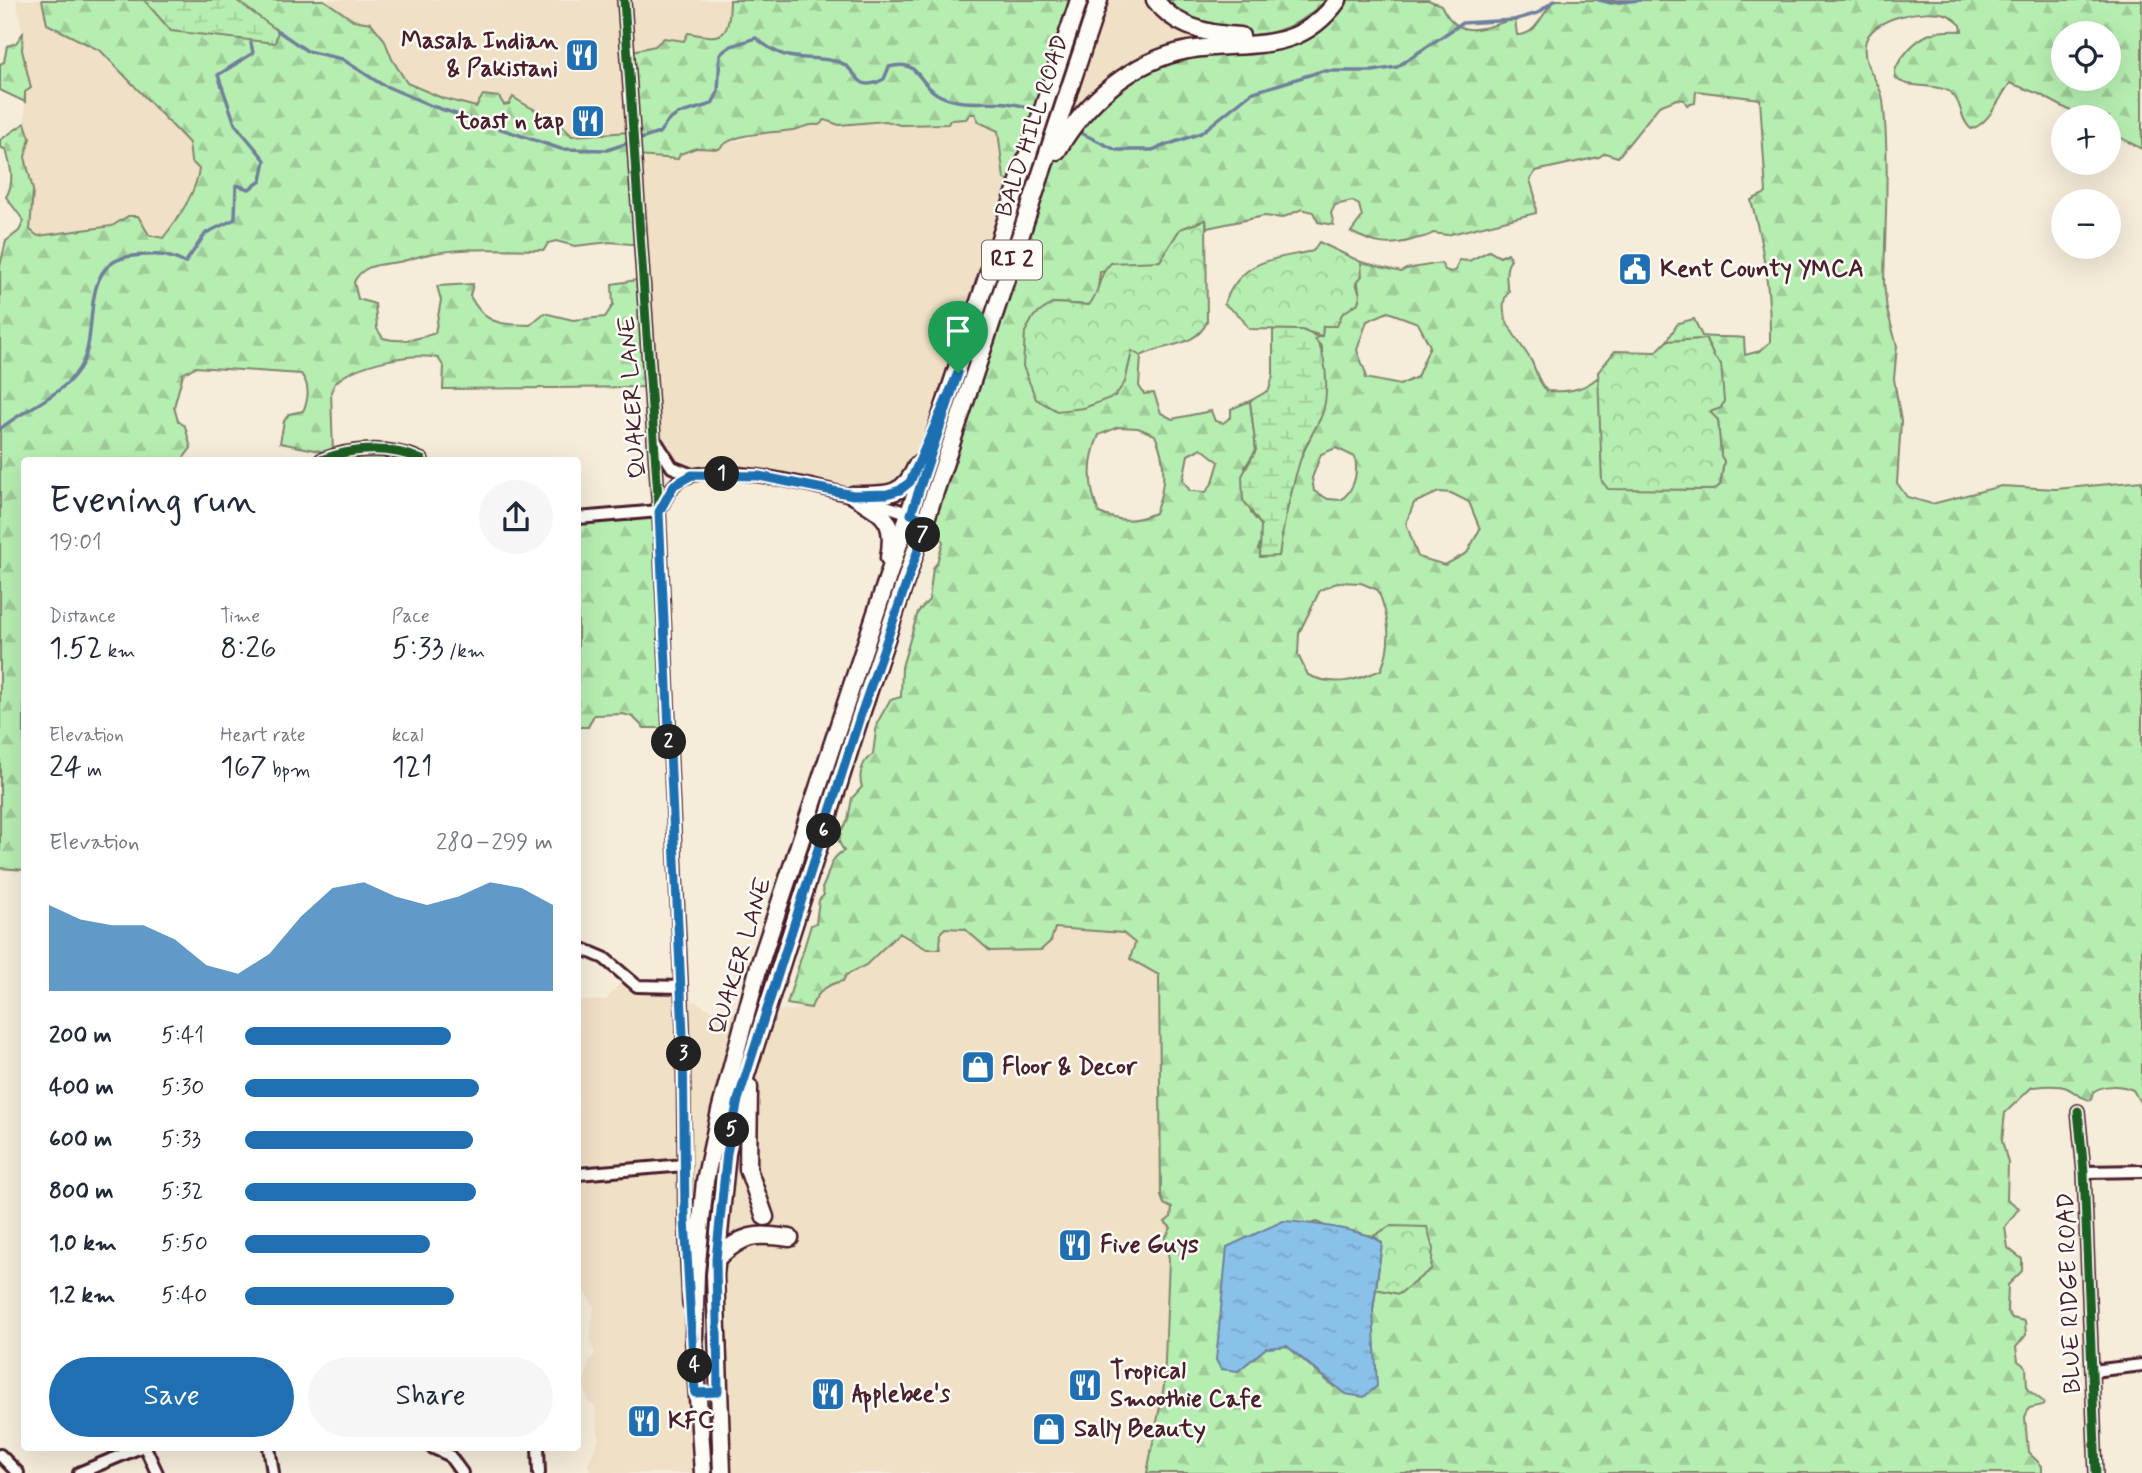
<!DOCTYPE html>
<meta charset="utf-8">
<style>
body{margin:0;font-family:Mynerve,sans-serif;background:#f6f6f7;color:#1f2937;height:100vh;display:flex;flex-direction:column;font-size:26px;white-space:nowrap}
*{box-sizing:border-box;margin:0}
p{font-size:23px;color:#747a83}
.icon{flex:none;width:38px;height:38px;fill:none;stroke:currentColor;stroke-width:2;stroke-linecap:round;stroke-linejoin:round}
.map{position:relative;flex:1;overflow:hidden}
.panel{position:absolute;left:21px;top:457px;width:560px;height:994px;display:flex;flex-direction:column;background:#fff;border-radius:7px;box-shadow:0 7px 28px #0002}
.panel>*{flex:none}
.buttons{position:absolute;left:2051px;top:21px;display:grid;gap:14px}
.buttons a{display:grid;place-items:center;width:70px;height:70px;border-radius:50%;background:#fff;box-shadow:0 7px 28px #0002;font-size:35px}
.pin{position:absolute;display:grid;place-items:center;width:60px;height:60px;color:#fff;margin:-72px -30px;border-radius:50% 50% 50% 0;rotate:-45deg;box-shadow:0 0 7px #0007}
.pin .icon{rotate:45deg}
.km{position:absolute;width:35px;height:35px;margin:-18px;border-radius:50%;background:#222;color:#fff;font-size:19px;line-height:35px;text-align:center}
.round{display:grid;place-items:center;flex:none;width:74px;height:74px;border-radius:37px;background:#f6f6f7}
.overview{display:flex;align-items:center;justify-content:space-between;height:119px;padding:0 28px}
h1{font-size:38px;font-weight:600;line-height:52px}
.metrics{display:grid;grid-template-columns:repeat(3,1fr);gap:10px;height:119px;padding:7px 28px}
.metrics div{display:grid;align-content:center}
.metrics b{font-size:30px;font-weight:600}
.metrics small{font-size:19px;font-weight:400}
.metrics p{font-size:19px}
.chart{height:196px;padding:14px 28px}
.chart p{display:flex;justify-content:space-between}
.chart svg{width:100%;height:126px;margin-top:7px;fill:#1f6fb2;opacity:.7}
.action{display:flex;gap:14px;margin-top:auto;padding:14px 28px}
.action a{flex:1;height:80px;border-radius:42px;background:#1f6fb2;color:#fff;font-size:28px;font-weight:600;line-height:80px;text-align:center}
.action a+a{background:#f6f6f7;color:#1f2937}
ul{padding:0 28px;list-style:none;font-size:23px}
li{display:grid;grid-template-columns:112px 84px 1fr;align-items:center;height:52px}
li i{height:18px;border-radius:9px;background:#1f6fb2}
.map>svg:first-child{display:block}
.built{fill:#efe0c6}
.forest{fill:url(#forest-firs);stroke:#80866e;stroke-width:2;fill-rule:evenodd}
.wetland{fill:url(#wetland-marsh);stroke:#80866e;stroke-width:2}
.park{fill:url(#park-crowns);stroke:#80866e;stroke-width:2}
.water{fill:url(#water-ripples);stroke:#70809c;stroke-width:2}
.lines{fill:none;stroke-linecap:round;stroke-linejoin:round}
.stream{stroke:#70809c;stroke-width:3.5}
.minor-casing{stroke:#4a1f2b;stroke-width:16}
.primary-casing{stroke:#4a1f2b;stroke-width:21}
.minor{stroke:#fdfcf7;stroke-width:10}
.primary{stroke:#fdfcf7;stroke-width:16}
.cycleway-casing{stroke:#fdfcf7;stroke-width:13}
.cycleway{stroke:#1b5e20;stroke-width:9}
.route-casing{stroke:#fff;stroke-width:14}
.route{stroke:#1f6fb2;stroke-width:9}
.labels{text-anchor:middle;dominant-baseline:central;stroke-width:5;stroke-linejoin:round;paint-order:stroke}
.shield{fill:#fdfcf7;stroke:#806168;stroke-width:2}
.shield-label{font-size:23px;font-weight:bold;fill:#4a1f2b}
.poi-label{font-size:24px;font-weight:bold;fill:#4a1f2b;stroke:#fdfcf7;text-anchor:start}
.street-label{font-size:24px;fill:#4a1f2b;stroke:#fdfcf7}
</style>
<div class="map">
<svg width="2142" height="1473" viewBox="0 0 2142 1473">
<defs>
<pattern id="forest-firs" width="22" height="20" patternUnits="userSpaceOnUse" patternTransform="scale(1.75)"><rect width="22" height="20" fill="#b6eeb1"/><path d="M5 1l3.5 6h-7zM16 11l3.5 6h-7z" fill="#9ecc98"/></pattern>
<pattern id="wetland-marsh" width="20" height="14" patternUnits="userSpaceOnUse" patternTransform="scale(1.75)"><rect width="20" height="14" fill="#b6eeb1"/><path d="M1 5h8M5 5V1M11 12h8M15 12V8" fill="none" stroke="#9ecc98"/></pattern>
<pattern id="park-crowns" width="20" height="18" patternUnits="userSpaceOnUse" patternTransform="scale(1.75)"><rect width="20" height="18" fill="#b6eeb1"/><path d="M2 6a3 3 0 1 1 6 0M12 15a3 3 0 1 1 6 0" fill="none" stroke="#9ecc98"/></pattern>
<pattern id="water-ripples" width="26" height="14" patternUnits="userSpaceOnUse" patternTransform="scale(1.75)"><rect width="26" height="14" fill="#89c1e8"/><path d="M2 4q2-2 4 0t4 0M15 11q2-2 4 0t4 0" fill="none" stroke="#78a5c7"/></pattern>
</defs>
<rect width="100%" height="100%" fill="#f5ecda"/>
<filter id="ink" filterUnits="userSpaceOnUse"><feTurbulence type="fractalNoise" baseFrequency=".0143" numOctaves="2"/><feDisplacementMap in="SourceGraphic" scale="14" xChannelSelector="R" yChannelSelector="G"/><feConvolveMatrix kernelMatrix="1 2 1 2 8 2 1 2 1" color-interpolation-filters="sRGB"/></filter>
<g filter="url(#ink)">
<g class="built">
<polygon points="16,0 42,0 47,24 101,51 189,143 191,161 199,169 197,183 190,192 184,212 163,238 149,236 128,216 112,226 38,236 30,230 33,190 25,157 30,138 25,123 25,92 31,87 22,50 23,33"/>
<polygon points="324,0 730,0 729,28 722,36 711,38 688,33 685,41 668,41 629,52 630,132 572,136 556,118 532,110 514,97 509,104 477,107 442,98 407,83 392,59 384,39 374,27 370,23 353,20"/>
<polygon points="1078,0 1157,0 1312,15 1326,0 1337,0 929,509 861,498 805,483 687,474 671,464 659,444 637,156 680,154 749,138 755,134 795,130 807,123 819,125 825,120 839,125 897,123 950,120 970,113 998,131 999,158"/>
<polygon points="945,928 1054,928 1123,933 1135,943 1138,966 1159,975 1161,1196 1172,1207 1170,1232 1165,1239 1169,1259 1164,1386 1147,1473 722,1473 717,1194 714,1186 698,1258 703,1473 591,1473 588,1464 599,1438 595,1406 588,1402 584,1384 589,1362 595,1354 590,1341 594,1306 578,1283 578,1001 606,1000 623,980 677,986 682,995 715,1012 795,1010 833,983 843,981 846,975 866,965 899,933 927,949 943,945 941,932"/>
</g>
<g class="forest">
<path d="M42,0h282l29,20 18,3 13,16 8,20 15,24 35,15 34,9 7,-12 16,2 5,8 5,-1 4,-7c23,16 41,18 59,39l57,-4 -1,-80 27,-6 9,-8 20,3 4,-8c37,7 41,5 42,-33h348l-61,182 -13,-3 -6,-48 -19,-9 -4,-8h-5l-4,5 -16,1 -2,4 -48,1 -14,-4 -47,4 -14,-5 -6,5c-12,-2 -15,3 -26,5 -19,3 -61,2 -74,19l-23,-1 -16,6 -2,5 -41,-3 3,89 -30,-3 -35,4 -19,-5 -8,2 -4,7c-45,0 -94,-5 -137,10 -19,6 -42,0 -53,22l4,17 17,5 2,25 6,9c18,5 35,1 52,-5l6,-33 -4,-14 36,-2 -3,12c15,29 30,28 60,29l14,-12 29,7 32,-3 8,-12 -1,-21 31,-5 7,108 -207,2 1,-22 -6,-9c-27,-6 -83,6 -103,25l-4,9 2,61 37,-4 55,11h-106l11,-7 -50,-10 4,-22 5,-7 14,-3c6,-12 7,-26 -2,-37l-106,-7 -12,7 -9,33 4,14 7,5 6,22 -9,12h-158v410l-24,-2v-602l6,-25 13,-10 5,-10 -18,-24c9,-15 5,-30 0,-47l-6,-3v-7l25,-17 5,15 -5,19 8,33 -3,40 8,6 74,-10 16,-10h10l11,19 14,3c15,-19 33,-45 36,-69l-8,-8 -2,-18 -88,-92 -54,-27z"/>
<path d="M1157,0h169c-29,31 -68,40 -110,34z"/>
<path d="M1337,0h91l13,5c18,37 40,23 74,14l2,16c21,1 25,-25 39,-35h586v149l-33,-17v-15h-27l-43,-23 -29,-11c-11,15 -20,40 -39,46 -12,-10 -8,-27 -21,-37 -17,-13 -87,6 -38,-46 15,-15 30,-16 50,-15l-1,-6c-4,-3 -9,-8 -13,-10 -22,-8 -80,2 -83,30 -3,23 15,35 18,55 7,60 2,123 1,183l3,27 10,36 -3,33 7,42 -4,62 10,14 25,7 69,-18 55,3 86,-8v625l-9,-16c-12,-5 -30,-6 -40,2l-2,8c-12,-2 -14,-7 -24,-12 -10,-4 -24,-2 -35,-1l-27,26 -3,28 6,22 -1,36 12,9 -14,19 3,21 14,11v12l-14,14 -1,26 5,7 13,3 1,14 -10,12 2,14 8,6 1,22 17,13 -1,3 -14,3 -4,9 3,35 14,14v7h-895l17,-87 5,-127 -4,-21 6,-10 -6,-6 6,-5 1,-9 -8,-4 -3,-8 -2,-221 -29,-16 5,-16 -12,-10 -68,-5 -4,13 -10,9 -51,1 -25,-22 -20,-1 -4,4 -1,17h-13l-28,-16 -33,32 -20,10 -3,6c-16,3 -27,12 -32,27l-24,-4 24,-79 5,-2 3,-23 5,-5 -2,-7c8,-13 6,-30 22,-37l-5,-9 2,-11 7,-11 4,-22 10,-11c-4,-12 0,-26 11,-33l4,-31 13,-23 11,-3 1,-30 16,-55 11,-12 4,-32 4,-5 6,-21 -6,-10 -15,-9 112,-326 40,-74 80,-63 123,-17zM2063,33h46v46h-46zM1696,91l64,8 6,94 -15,7c13,48 20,93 19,142l-10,9 -15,4 -1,-17c-15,-2 -27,0 -42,-2l-8,-17 -16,4 -11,18 39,-2 8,18 -5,55 9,8 3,36 3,5 -4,24 -6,5 -106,-2 -6,-7 -2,-101 -3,-2c-15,13 -31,14 -50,13 -9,-9 -10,-18 -15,-29 -10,-19 -41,-48 -23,-71 -4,-10 -4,-23 2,-32l-3,-6 -8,4 -11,-6 -20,10 -10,-1 -3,10 -5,2 -6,-2 -4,-7 -35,6 -5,3 -40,-10c-7,14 0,26 -3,41l-35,22 -1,11 -8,3 8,8 2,61 -25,54 -17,68 -3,26 -21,-7 5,-14 -2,-10 -10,-12 -6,-46 11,-17 -6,-49 -19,8v8l-8,6 -8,-2 -4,-10 -39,8 -11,-6 -7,-20 -10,1 -5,-8 2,-30 -9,-5 -7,30 -72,-78 36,2 8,-9 3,-24 60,-11 20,-32 26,-9 1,8 57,-12 18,2 20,-9 11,3 5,10 16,3 -3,-12 4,-8 17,-4 7,4 3,12 -11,15c23,12 37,15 61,8 8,-3 14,-2 21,-7l14,2 89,-22 -1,-17 -5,-16 6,-9 63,-14 6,-4 13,4 41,-51 18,-7 7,1 3,5 8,-2zM1388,312l30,11 12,23 -13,31 -17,8 -35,-7 1,-4 -9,-24 10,-29zM1118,427l20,1 17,7c11,25 11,52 0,78 -21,9 -35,9 -56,0 -11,-26 -11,-53 0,-78zM1201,448l18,14 -6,20 -7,10 -16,-1 -7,-11 5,-25zM1336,448l19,9c3,17 0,32 -14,43l-13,-1 -14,-8 -2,-13 9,-24zM1439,492l12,1 18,9 11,27 -13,24 -22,12 -27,-8 -12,-34 8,-20zM1339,582l22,1 17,7c11,28 15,52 3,80 -26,11 -46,17 -73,5l-10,-20 1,-22 21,-43zM1317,1222l11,6 46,8 16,-10 41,43 -32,25 -23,-5 -3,22 -39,76 -47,-41 -21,2 -28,23 -13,-74 3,-50z"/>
<polygon points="23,33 22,50 31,88 25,92 25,102 0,90 0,64 4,62 7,46 16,43"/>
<polygon points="658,511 668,728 644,728 633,717 623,714 594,715 588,727 578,727 578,517"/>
</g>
<g class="wetland">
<polygon points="144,0 236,0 278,31 275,43 171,31"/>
<path d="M1273,329l29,1 16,7 -3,2c13,16 14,59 6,78 -7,15 -16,27 -21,44 -9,30 -17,64 -21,95l-19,1 1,-32 -18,-25 -1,-24 14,-26 -6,-49 19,-11 4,-15z"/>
</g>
<g class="park">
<path d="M1206,220l1,102c-12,26 -43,21 -66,34l-9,-5 -7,31 -10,14 -31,12 -27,3 -21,-12 -13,-33 2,-34 9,-16 19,-13 36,2c12,-14 8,-29 22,-42l49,-2 20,-32z"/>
<path d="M1319,242l42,20 1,14 -6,7 4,12 -2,8 -16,11 -5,12h-14l-1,10 -20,-6 -53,-1 -9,-13 -16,-12c18,-45 46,-44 89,-53z"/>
<polygon points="1706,339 1714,357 1721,364 1724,401 1721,408 1710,412 1718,420 1721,456 1724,461 1720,485 1714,490 1608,489 1602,481 1598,372 1615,351 1656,352 1667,341"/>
<polygon points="1390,1226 1427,1227 1433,1249 1431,1269 1399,1294 1376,1289 1382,1243 1374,1236"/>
</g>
<path class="water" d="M1283,1221c20,1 86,9 99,22l-9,67 4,76 -13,11 -19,-3 -58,-48 -21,2 -28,23 -17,-2 -5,-9 11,-113z"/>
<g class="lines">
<g class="stream">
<polyline points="1599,0 1611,3 1640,0"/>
<path d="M278,31l29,20 35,8 39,25 51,22 129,43 46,1 52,-17 9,-12 10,-7 34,-10 6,-12 2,-38 11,-8 25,-8c34,29 49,15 83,24 20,6 15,33 45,17l5,-12c31,-8 26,13 48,27 29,17 63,0 96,16"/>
<polyline points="1075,130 1116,150 1152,150 1201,133 1251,93 1322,71 1373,71 1397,67 1462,23 1514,20 1538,13 1555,0"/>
<path d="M0,429c26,-22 67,-34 83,-67 16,-35 -4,-101 50,-106 24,-2 31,-3 52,7l21,-30 29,-14 1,-34 13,4 12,-8 4,-21 -30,-36 -17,-49 35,-22 -2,-10"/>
</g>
<g class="minor-casing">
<g id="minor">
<polyline points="624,0 659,511 683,1027 685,1219 689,1304"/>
<polyline points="657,443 672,467 692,475"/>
<path d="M321,460c31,-13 71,-14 101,0"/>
<path d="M660,509c6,-11 11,-24 22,-30 43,-22 184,19 231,36"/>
<polyline points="578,518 659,511"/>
<polyline points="578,947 604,958 637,986 681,987"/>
<polyline points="2078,1111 2084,1172 2096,1473"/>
<polyline points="2084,1172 2142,1171"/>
<polyline points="578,1174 684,1165"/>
<polyline points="2093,1371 2142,1365"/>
<polyline points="145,1447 157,1473"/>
<polyline points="269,1447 273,1473"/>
<polyline points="431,1447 449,1455 462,1473"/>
<polyline points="538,1447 539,1473"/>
<polyline points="0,1455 18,1473"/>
<polyline points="79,1473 141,1447"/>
</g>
</g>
<g class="primary-casing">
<g id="primary">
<path d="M1155,0c20,27 55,35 86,36"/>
<path d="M1057,151c28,-49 74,-90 131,-101 59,-10 109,7 150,-50"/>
<path d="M853,495c33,0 50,3 64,-30"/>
<path d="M853,495c31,20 43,23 36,63"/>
<polyline points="749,1087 748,1169 765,1217"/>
<path d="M716,1259c28,-25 37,-26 74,-21"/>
<polyline points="703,1473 694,1338 696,1273 705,1181 720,1111 759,966 1079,0"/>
<polyline points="722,1473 715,1275 727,1153 738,1100 860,717 1099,0"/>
</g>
</g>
<use href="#minor" class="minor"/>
<use href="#primary" class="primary"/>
<g class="cycleway-casing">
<g id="cycleway">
<polyline points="624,0 659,511 683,1034 688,1291 694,1338"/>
<path d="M321,460c31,-13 71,-14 101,0"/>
<polyline points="2078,1111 2084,1172 2096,1473"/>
</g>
</g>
<use href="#cycleway" class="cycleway"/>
</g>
</g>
<g class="lines" filter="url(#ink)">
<g class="route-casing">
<polygon id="route" points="958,373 911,514 928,521 860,717 738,1100 727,1153 716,1259 718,1392 695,1393 685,1219 683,1034 659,512 674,485 692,475 759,476 853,495 887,494 900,490 910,482"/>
</g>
<use href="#route" class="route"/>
</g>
<defs>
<g id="restaurant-square" transform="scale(1.75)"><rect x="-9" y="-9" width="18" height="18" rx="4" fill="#1f6fb2" stroke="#fdfcf7"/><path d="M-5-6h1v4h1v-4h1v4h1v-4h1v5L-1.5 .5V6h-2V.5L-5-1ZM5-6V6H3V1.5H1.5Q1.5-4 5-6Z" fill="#fff"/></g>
<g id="civic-square" transform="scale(1.75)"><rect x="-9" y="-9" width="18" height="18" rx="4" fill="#1f6fb2" stroke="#fdfcf7"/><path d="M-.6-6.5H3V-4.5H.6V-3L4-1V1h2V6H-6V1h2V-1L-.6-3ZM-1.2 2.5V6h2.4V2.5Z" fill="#fff"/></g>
<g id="shop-square" transform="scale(1.75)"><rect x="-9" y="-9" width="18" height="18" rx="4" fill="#1f6fb2" stroke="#fdfcf7"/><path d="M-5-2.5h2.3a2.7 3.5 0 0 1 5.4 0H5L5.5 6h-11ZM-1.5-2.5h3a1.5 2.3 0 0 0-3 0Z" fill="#fff"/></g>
</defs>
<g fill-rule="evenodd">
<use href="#restaurant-square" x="582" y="55"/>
<use href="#restaurant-square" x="588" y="121"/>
<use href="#civic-square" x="1635" y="269"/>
<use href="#shop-square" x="978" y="1067"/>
<use href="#restaurant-square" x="1075" y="1245"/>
<use href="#restaurant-square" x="1085" y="1385"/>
<use href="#restaurant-square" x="828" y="1394"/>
<use href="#restaurant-square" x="644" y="1421"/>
<use href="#shop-square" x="1049" y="1429"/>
</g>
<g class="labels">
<rect class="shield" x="982" y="240.5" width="60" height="39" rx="5"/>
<g class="shield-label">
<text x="1012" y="260">RI 2</text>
</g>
<g class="poi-label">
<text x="558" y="41" text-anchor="end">Masala Indian<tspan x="558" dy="28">&amp; Pakistani</tspan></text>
<text x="564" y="121" text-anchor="end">toast n tap</text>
<text x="1660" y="269">Kent County YMCA</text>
<text x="1002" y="1067">Floor &amp; Decor</text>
<text x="1100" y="1245">Five Guys</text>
<text x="1110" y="1371">Tropical<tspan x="1110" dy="28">Smoothie Cafe</tspan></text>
<text x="852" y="1394">Applebee's</text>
<text x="668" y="1421">KFC</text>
<text x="1074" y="1429">Sally Beauty</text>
</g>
<g class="street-label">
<text transform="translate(1033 126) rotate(-72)">BALD HILL ROAD</text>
<text transform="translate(633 397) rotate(-94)">QUAKER LANE</text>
<text transform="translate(741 956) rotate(-73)">QUAKER LANE</text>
<text transform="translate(2070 1293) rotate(-92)">BLUE RIDGE ROAD</text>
</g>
</g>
</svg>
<div class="buttons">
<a><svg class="icon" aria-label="locate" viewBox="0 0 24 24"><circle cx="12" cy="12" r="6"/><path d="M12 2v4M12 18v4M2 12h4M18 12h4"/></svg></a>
<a>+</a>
<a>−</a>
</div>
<div class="pin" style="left:958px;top:373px;background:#1e9e55"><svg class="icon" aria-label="arrive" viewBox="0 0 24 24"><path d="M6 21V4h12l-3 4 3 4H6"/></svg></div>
<b class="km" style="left:722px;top:474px">1</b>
<b class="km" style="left:669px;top:742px">2</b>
<b class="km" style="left:684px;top:1054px">3</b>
<b class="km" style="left:695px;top:1366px">4</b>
<b class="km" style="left:732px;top:1130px">5</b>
<b class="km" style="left:824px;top:831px">6</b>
<b class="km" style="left:923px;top:535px">7</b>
<section class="panel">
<div class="overview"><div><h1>Evening run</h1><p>19:01</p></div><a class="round"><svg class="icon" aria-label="share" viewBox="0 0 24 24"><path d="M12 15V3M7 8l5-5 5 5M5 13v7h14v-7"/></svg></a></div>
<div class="metrics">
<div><p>Distance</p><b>1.52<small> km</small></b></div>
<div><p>Time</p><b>8:26</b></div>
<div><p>Pace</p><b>5:33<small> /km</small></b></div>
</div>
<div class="metrics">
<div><p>Elevation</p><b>24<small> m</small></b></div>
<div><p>Heart rate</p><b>167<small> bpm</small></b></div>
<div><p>kcal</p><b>121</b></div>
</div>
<div class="chart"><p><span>Elevation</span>280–299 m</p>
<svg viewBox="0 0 160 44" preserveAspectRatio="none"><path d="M0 44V14L10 19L20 21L30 21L40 26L50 35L60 38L70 31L80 18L90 8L100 6L110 11L120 14L130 11L140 6L150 8L160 14V44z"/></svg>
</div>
<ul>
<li><b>200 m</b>5:41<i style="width:67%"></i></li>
<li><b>400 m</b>5:30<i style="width:76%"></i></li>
<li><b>600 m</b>5:33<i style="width:74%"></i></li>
<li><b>800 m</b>5:32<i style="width:75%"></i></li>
<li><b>1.0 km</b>5:50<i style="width:60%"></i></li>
<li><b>1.2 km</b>5:40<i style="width:68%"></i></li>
</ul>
<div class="action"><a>Save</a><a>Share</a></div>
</section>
</div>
